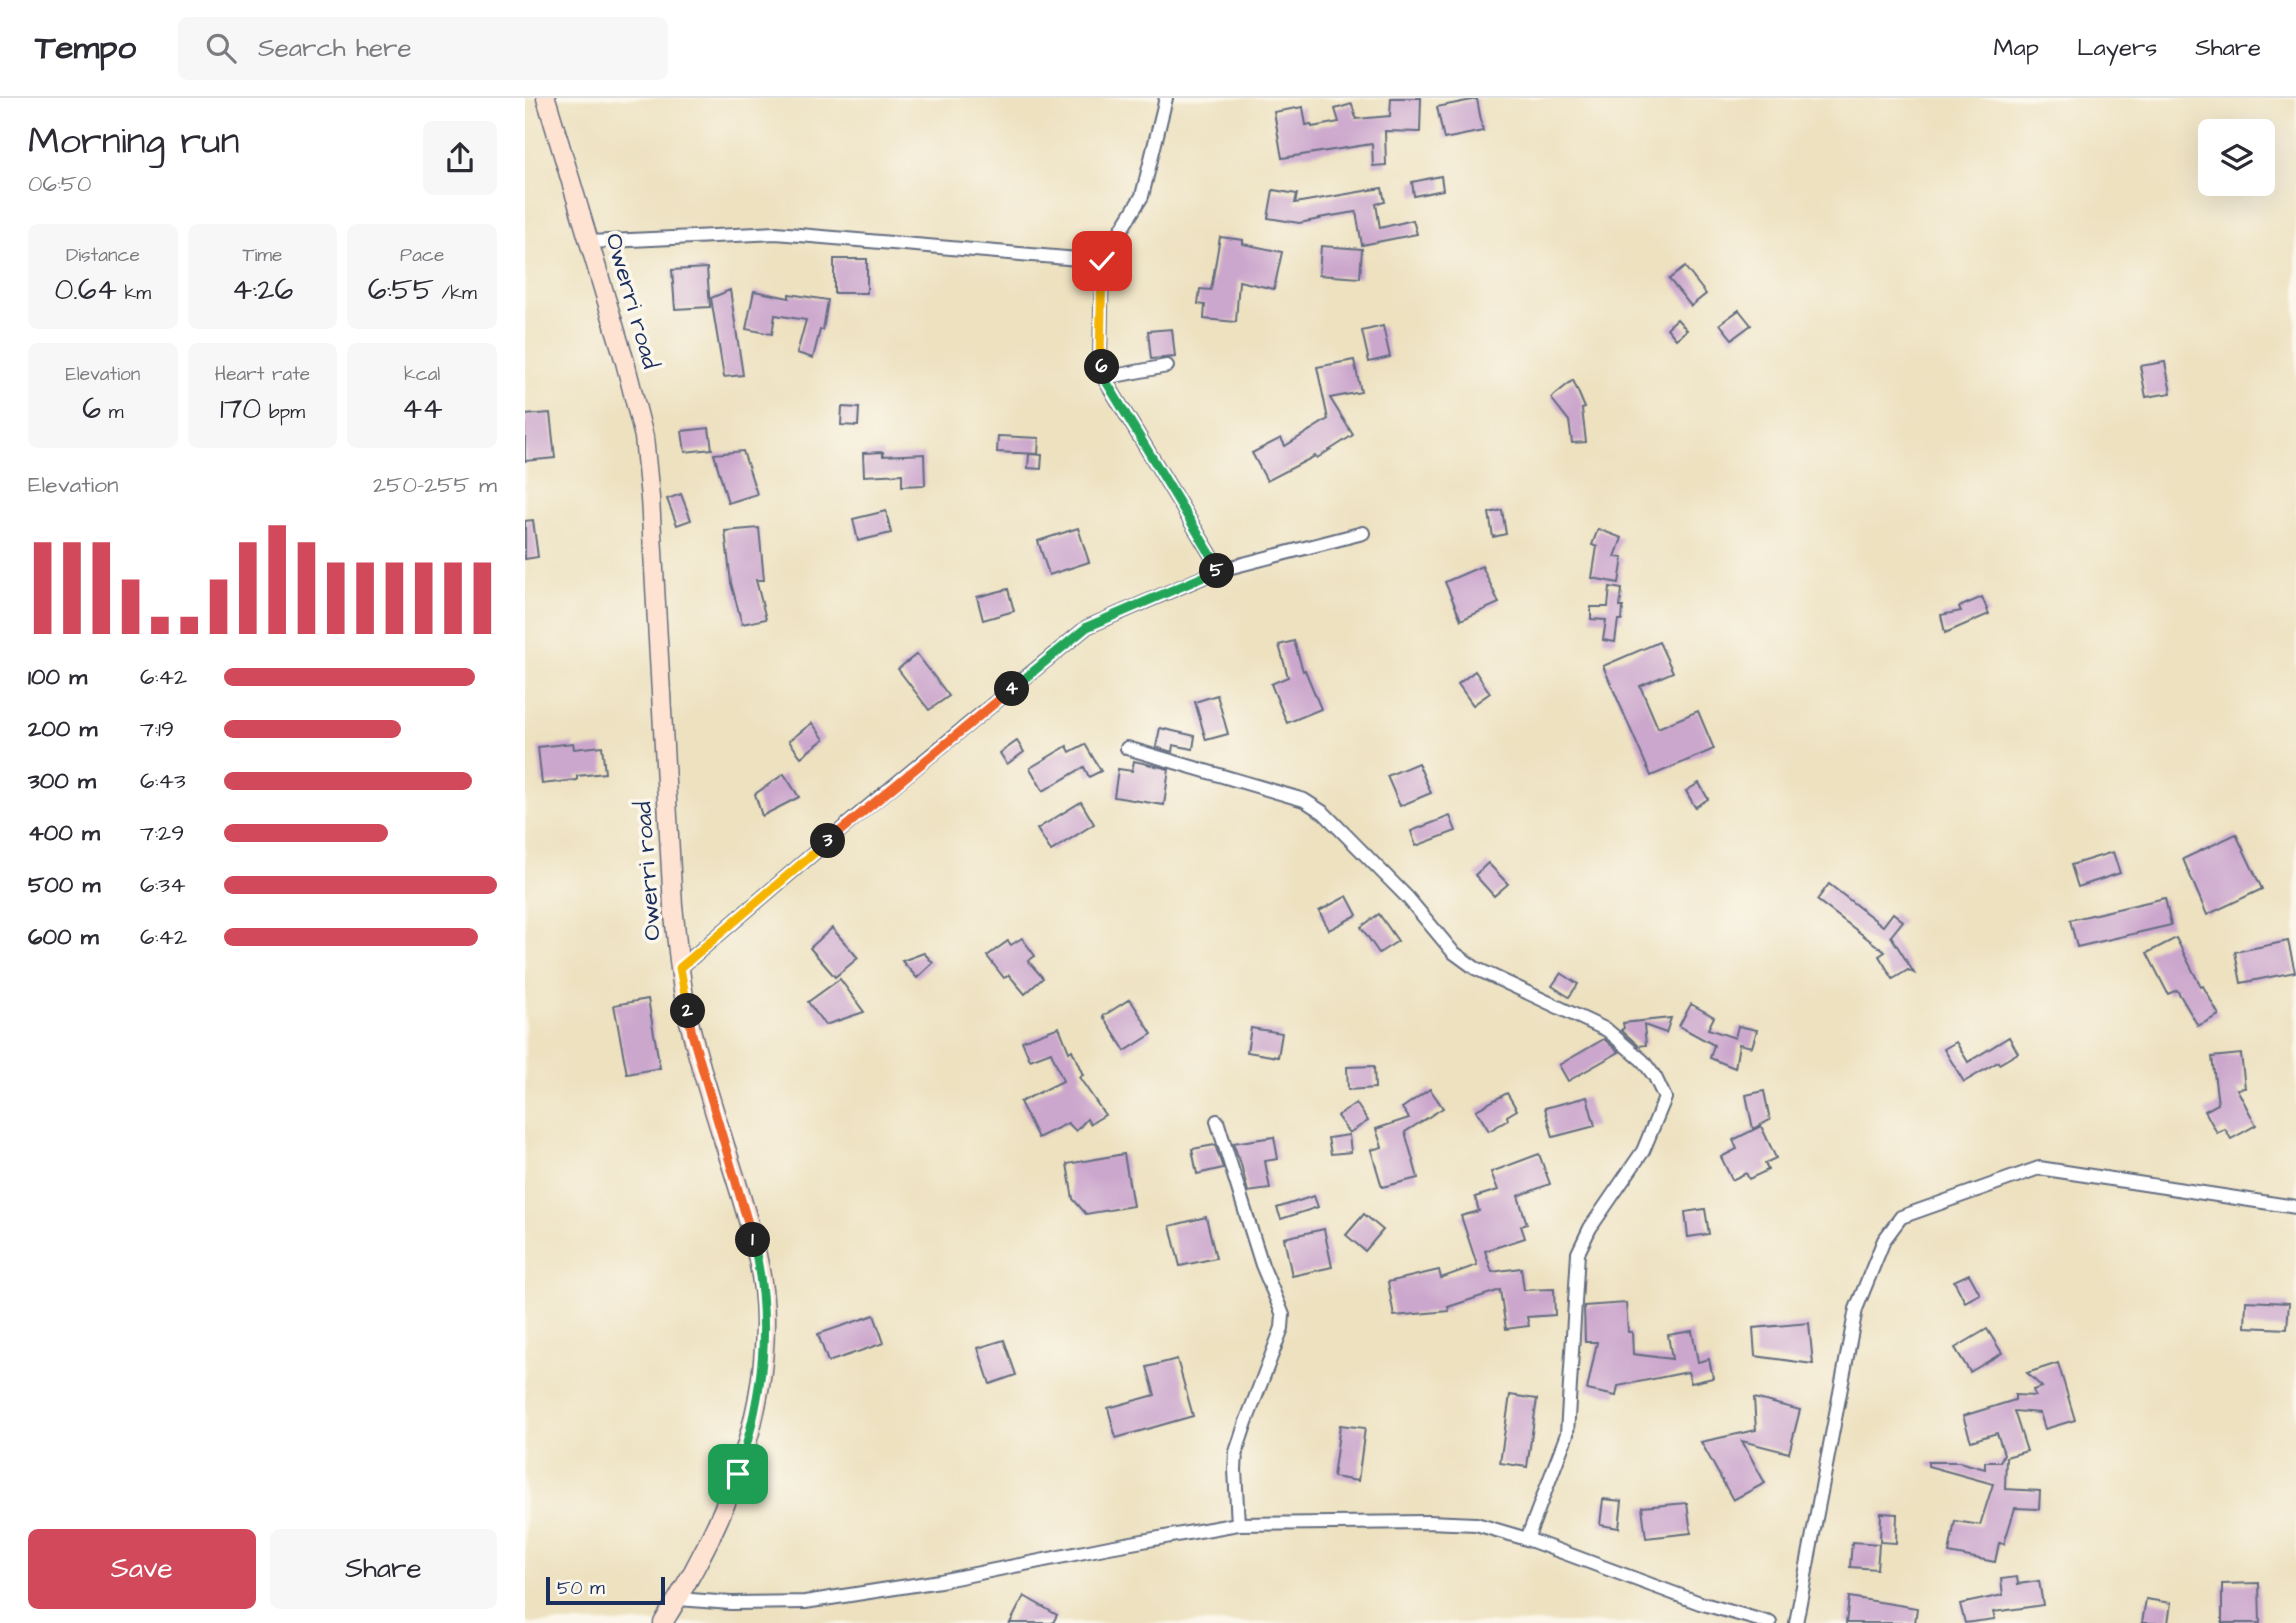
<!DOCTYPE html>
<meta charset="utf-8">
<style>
body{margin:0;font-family:"Architects Daughter",sans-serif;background:#f7f7f7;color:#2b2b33;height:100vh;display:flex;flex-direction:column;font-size:26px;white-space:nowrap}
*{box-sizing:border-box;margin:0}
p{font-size:23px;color:#7c7c81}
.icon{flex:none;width:38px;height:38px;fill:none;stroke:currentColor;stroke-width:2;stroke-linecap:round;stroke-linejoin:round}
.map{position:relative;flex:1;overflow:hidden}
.side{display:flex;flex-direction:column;background:#fff;width:525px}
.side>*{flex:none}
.tools{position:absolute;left:1673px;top:21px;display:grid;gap:14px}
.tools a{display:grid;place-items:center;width:77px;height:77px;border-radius:10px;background:#fff;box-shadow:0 7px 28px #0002;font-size:35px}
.scale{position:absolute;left:21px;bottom:18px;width:119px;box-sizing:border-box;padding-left:7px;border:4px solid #1b2f5e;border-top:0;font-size:19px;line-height:24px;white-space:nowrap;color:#1b2f5e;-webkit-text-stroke:5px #fbf7ec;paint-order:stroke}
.pin{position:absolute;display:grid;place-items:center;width:60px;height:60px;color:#fff;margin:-30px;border-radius:14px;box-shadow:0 4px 10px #0006}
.km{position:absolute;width:35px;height:35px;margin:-18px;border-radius:50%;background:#222;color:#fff;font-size:19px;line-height:35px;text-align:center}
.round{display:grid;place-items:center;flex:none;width:74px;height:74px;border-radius:10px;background:#f7f7f7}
.overview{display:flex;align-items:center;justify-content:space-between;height:119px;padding:0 28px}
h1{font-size:38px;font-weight:600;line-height:52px}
.metrics{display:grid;grid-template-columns:repeat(3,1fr);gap:10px;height:119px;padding:7px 28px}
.metrics div{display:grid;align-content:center;border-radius:10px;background:#f7f7f7;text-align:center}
.metrics b{font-size:30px;font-weight:600}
.metrics small{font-size:19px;font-weight:400}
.metrics p{font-size:19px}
.chart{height:196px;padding:14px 28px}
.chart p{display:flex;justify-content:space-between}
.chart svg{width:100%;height:126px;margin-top:7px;stroke:#d1495b;stroke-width:6}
.button{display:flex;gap:14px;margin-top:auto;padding:14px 28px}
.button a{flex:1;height:80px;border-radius:10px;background:#d1495b;color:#fff;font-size:28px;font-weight:600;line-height:80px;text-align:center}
.button a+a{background:#f7f7f7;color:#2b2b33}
ul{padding:0 28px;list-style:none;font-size:23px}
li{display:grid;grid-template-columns:112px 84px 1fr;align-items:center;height:52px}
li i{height:18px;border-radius:9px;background:#d1495b}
header{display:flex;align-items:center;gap:42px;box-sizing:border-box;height:98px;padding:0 35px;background:#fff;border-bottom:2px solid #e1e1e2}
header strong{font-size:33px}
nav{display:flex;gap:38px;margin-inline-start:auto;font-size:24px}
.search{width:490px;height:63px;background:#f7f7f7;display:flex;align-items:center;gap:18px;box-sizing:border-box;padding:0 24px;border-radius:10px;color:#7c7c81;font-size:26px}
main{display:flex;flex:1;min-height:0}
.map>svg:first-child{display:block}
.building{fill:#cca7cd}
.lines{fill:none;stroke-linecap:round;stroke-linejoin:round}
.minor-casing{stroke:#646d80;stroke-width:16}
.secondary-casing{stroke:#646d80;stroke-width:21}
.minor{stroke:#fff;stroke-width:12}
.secondary{stroke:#fee3d2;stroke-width:18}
.split-1-casing{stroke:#fff;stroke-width:14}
.split-2-casing{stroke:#fff;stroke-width:14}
.split-3-casing{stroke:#fff;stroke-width:14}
.split-4-casing{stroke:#fff;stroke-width:14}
.split-5-casing{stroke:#fff;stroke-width:14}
.split-6-casing{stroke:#fff;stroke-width:14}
.split-7-casing{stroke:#fff;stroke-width:14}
.split-1{stroke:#22a559;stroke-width:9}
.split-2{stroke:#f0652b;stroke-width:9}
.split-3{stroke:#f5b400;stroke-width:9}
.split-4{stroke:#f0652b;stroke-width:9}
.split-5{stroke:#22a559;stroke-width:9}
.split-6{stroke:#22a559;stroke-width:9}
.split-7{stroke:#f5b400;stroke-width:9}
.labels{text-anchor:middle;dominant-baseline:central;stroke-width:7;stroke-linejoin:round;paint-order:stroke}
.street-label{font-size:24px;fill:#1b2f5e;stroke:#fbf7ec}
</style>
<header>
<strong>Tempo</strong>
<div class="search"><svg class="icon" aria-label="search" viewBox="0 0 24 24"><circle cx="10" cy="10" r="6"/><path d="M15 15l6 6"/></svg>Search here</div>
<nav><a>Map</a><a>Layers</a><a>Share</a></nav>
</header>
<main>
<section class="side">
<div class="overview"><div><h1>Morning run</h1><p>06:50</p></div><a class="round"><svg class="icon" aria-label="share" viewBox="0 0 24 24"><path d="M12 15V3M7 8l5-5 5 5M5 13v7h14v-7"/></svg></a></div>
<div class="metrics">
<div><p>Distance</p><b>0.64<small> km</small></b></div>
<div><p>Time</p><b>4:26</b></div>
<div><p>Pace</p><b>6:55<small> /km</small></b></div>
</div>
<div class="metrics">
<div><p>Elevation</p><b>6<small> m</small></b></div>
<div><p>Heart rate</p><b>170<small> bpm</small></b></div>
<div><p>kcal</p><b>44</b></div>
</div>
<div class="chart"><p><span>Elevation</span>250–255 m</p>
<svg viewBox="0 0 160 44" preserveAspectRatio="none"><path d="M5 44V12M15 44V12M25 44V12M35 44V25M45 44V38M55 44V38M65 44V25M75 44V12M85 44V6M95 44V12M105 44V19M115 44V19M125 44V19M135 44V19M145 44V19M155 44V19"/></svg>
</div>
<ul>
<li><b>100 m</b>6:42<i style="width:92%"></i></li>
<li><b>200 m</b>7:19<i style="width:65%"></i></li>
<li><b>300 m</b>6:43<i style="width:91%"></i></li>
<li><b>400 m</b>7:29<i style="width:60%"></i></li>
<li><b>500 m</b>6:34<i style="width:100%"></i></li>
<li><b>600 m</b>6:42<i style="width:93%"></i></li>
</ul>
<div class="button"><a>Save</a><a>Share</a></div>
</section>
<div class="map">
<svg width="1771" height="1525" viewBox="0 0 1771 1525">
<rect width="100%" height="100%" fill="#fbf7ec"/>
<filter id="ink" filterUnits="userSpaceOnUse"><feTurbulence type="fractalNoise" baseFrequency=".0143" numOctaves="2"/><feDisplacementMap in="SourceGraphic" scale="14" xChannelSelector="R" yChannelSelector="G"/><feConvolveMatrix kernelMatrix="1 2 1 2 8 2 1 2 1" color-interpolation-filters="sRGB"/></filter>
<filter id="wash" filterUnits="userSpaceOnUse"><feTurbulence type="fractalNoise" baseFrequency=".00686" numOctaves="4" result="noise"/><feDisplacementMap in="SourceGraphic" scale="28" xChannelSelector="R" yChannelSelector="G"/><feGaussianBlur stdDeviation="1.57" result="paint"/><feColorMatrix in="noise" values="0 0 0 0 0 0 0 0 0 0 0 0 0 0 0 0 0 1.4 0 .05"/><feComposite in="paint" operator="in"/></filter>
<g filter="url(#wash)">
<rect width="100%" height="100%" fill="#ede1c0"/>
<g id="blocks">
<g class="building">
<polygon points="866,0 896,0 895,34 860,33 861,67 848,68 847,46 757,60 749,14 778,9 781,27 786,26 787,29 814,24 810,11 827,6 831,21 865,18"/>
<polygon points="952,1 958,33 919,41 912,9"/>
<polygon points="916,78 918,92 889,98 887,84"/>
<polygon points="857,90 860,104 851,106 855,130 888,122 892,136 837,147 831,114 794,120 795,121 774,125 743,120 748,92 772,96 770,105"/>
<polygon points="695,139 718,142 718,146 757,154 749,191 714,183 711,224 679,221 680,207 673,206 675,191 686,192"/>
<polygon points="796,148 837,151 835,180 794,177"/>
<rect x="309" y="161" width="33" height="34"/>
<polygon points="1160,169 1181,196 1166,208 1144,181"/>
<polygon points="182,170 185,209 150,211 147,172"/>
<polygon points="205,192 218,277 199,279 186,200"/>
<polygon points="229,193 264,200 264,196 303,202 298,232 295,232 288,260 272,255 281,222 250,217 247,236 221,231"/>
<polygon points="1214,212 1226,227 1207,241 1195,226"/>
<polygon points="1152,221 1162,232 1151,241 1142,230"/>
<polygon points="858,228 865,259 844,264 837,233"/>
<polygon points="647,231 650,259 626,261 623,233"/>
<polygon points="829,262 836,294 805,300 828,337 792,360 790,358 742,383 727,355 756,340 760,348 803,321 792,269"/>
<polygon points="1640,264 1646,295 1621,299 1615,268"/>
<polygon points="1048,282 1060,310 1057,311 1061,344 1047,345 1044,323 1026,300"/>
<polygon points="317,309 334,310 333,328 316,327"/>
<polygon points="25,315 30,360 0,363 0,317"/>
<polygon points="184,330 187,351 160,354 157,333"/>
<polygon points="473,338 514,340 513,356 472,354"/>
<polygon points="218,353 232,396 203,405 189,356"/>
<polygon points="358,354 358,358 399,356 400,387 377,388 377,376 339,378 338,355"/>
<polygon points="504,356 517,357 516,371 503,370"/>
<polygon points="156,396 166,422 152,427 142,401"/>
<polygon points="977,412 981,436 968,439 964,415"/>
<polygon points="361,413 366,435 333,443 328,421"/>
<polygon points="8,422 13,459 0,461 0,423"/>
<polygon points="234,430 239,482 231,482 241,521 217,526 206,485 200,433"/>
<polygon points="553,430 564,464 524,477 513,443"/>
<polygon points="1073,431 1097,440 1090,459 1098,460 1094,485 1067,480 1072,449 1067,447"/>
<polygon points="957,468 974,505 936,522 920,484"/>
<polygon points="1085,489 1097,491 1095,509 1098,509 1097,522 1093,522 1090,544 1078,542 1081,522 1066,521 1066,509 1083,509"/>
<polygon points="483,491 489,513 458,522 452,499"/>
<polygon points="1457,499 1464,516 1420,535 1416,517 1436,513 1434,509"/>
<polygon points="769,543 778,573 780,572 796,611 762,625 746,586 763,579 754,547"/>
<polygon points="1134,544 1148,574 1115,588 1133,630 1173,613 1189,651 1126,678 1078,568"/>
<polygon points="392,556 424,598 404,612 373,571"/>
<polygon points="950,573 965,595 948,607 933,586"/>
<polygon points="692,597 703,636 681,642 670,604"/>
<polygon points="287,625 299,641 276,659 264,643"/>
<polygon points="635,630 670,638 668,651 648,647 647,654 631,649"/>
<polygon points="492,643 499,654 482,666 475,655"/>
<polygon points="48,645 49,651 77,648 80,675 52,678 52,682 17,686 13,649"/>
<polygon points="560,646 576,673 564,679 559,669 518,693 505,670 542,648 545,654"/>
<polygon points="609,663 644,671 639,707 589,699 593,671 607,673"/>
<polygon points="893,665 906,695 875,708 862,678"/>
<polygon points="259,676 274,699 237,718 230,696"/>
<polygon points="1174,685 1183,701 1170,709 1161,693"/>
<polygon points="556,704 569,726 526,753 512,731"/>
<polygon points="925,718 931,733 891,748 886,733"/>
<polygon points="1711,736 1737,791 1682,817 1658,761"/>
<polygon points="1588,754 1595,775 1553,789 1546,767"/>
<polygon points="963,765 983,786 969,798 950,777"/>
<polygon points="1304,786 1358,828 1368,815 1378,823 1366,838 1389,875 1383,872 1368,881 1354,858 1360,854 1292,802"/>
<polygon points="822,798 832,817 804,832 794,813"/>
<polygon points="1640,800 1646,827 1552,849 1545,822"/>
<polygon points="854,816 873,843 854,855 836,829"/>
<polygon points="307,830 333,860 310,879 285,850"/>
<polygon points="497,840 510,858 503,863 518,880 500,896 484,877 479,880 462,858 483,843 486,847"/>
<polygon points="1651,840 1676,889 1678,888 1694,917 1673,928 1652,892 1643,896 1622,855"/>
<polygon points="1763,843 1770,874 1716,885 1710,854"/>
<polygon points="399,855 408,865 392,880 377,863"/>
<polygon points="1036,875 1053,886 1044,899 1027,888"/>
<polygon points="315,881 339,914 300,927 283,904"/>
<polygon points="123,901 135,970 102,976 89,907"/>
<polygon points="605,901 627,936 600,953 578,918"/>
<polygon points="1166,906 1189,919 1183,931 1210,940 1213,928 1232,932 1227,949 1214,946 1210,970 1185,960 1189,947 1154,928"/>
<polygon points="1146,920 1141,935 1119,927 1121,947 1114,948 1096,932 1099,930 1098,925"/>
<polygon points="534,929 544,954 547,952 558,977 554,979 580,1017 565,1026 562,1021 551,1033 543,1025 513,1040 495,1004 538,983 526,954 505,962 497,943"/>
<polygon points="726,930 757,935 753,959 722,954"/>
<polygon points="1484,939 1493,955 1474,966 1473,964 1439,984 1419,951 1431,944 1443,964"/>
<polygon points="1079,941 1094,954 1043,983 1034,967"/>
<polygon points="1716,956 1720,990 1712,991 1731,1027 1706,1041 1700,1031 1692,1035 1680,1013 1693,1006 1687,959"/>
<polygon points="849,968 850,990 823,992 822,969"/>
<polygon points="905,991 918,1010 880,1034 893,1080 857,1089 846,1052 857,1049 851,1031 884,1020 877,1010"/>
<polygon points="1239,993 1245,1022 1228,1031 1221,997"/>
<polygon points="982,995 992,1012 982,1018 983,1022 964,1033 951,1012"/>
<polygon points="1062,999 1070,1028 1028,1039 1020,1010"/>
<polygon points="831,1005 843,1023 824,1035 812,1018"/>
<polygon points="1236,1028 1251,1060 1240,1065 1243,1072 1224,1081 1221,1075 1207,1082 1196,1059 1212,1051 1208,1042"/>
<polygon points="824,1037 826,1054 806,1056 803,1040"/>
<polygon points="749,1039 753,1061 740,1063 745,1091 723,1094 716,1066 708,1045"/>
<polygon points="690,1047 698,1070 672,1076 667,1051"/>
<polygon points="599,1056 608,1108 561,1116 548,1101 542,1066"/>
<polygon points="1014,1056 1025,1086 993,1098 1002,1126 996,1128 1000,1140 960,1153 967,1174 996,1170 999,1192 1029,1191 1030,1217 1002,1219 1004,1228 981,1231 975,1192 923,1209 924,1213 869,1218 863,1184 914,1172 916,1180 952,1167 936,1118 954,1113 950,1099 973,1092 966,1074"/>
<polygon points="789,1098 793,1109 756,1121 752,1110"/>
<polygon points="1180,1111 1184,1136 1163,1139 1160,1114"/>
<polygon points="839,1116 858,1132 840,1153 821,1137"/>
<polygon points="681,1119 691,1160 655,1168 645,1128"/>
<polygon points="799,1131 807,1169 767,1178 759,1140"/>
<polygon points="1444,1176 1455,1196 1440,1204 1429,1183"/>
<polygon points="1721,1203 1764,1205 1762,1231 1720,1229"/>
<polygon points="1101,1205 1103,1234 1107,1234 1108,1256 1147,1261 1143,1237 1167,1233 1173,1264 1184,1261 1188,1280 1166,1285 1163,1274 1093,1288 1091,1298 1062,1292 1072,1244 1060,1244 1059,1208"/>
<polygon points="349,1217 359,1245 303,1264 293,1236"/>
<polygon points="1284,1225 1288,1266 1230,1258 1228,1230"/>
<polygon points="1462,1231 1477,1255 1445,1274 1430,1250"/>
<polygon points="479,1242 491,1277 465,1286 453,1250"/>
<polygon points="652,1261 668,1318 591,1340 583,1310 630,1297 622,1269"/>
<polygon points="1533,1265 1550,1322 1520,1331 1515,1315 1489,1313 1502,1353 1481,1359 1480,1391 1515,1393 1514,1411 1490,1410 1479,1446 1474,1445 1470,1464 1424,1455 1430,1423 1455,1427 1468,1386 1403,1368 1403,1364 1434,1364 1460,1371 1460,1364 1475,1364 1479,1356 1472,1335 1446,1343 1438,1318 1490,1302 1490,1297 1510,1298 1508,1292 1517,1289 1502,1275"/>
<polygon points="985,1297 1012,1301 1002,1369 975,1365"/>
<polygon points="1229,1300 1275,1312 1264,1355 1217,1343 1240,1385 1208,1402 1176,1344 1231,1332"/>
<polygon points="815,1327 840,1330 833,1383 808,1379"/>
<polygon points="1078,1401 1097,1403 1094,1430 1075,1427"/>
<polygon points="1162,1405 1166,1435 1121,1440 1117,1409"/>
<polygon points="1356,1415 1372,1416 1371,1445 1355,1444"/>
<polygon points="1327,1444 1354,1446 1352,1471 1325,1469"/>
<polygon points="1492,1479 1493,1486 1514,1483 1518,1507 1468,1514 1470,1521 1440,1525 1435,1506 1478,1497 1476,1481"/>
<polygon points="1734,1485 1735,1525 1697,1525 1697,1486"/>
<polygon points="499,1498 532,1517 528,1525 485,1525"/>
<polygon points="1324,1499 1392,1510 1390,1525 1321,1525"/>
<polygon points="1621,1501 1646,1505 1643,1525 1617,1525"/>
</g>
</g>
</g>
<g filter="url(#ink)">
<use href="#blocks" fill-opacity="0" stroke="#646d80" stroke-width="2"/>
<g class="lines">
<g class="minor-casing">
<g id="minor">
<polyline points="641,0 617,98 577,163 575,261 579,280 695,472"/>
<polyline points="64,144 251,135 577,163"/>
<polyline points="579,280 642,268"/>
<polyline points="602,650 779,702 799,715 883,800 928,854 950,870 1082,932 1118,963 1130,979 1140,1000 1118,1053 1065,1130 1053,1155 1042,1336 1002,1441"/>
<polyline points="155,870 338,713 562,529 695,472 838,435"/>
<polyline points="692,1023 737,1167 758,1217 757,1230 721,1324 711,1354 710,1372 713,1426"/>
<polyline points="153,1501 206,1505 280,1504 415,1483 584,1449 713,1426 903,1424 951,1426 1002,1441 1175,1505 1245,1525"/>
<polyline points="1271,1525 1331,1211 1359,1142 1376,1119 1514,1070 1771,1109"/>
</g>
</g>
<g class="secondary-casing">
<path id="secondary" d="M21,0l79,264 19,75 6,61 23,408c5,43 8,89 20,131 12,48 28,95 43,143 14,46 30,96 29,145 -1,108 -46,208 -102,298"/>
</g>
<use href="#minor" class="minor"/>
<use href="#secondary" class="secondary"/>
</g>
</g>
<g class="lines" filter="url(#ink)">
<g class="split-1-casing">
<path id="split-1" d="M213,1376c25,-80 35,-152 15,-234"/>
</g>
<g class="split-2-casing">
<polyline id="split-2" points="163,913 167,936 228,1142"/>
</g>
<g class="split-3-casing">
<polyline id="split-3" points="163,913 155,870 303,743"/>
</g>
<g class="split-4-casing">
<polyline id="split-4" points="303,743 487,591"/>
</g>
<g class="split-5-casing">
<polyline id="split-5" points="487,591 562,529 692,473"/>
</g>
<g class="split-6-casing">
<polyline id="split-6" points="577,269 579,280 695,472 692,473"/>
</g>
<g class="split-7-casing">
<polyline id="split-7" points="577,163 575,261 577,269"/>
</g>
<use href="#split-1" class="split-1"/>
<use href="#split-2" class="split-2"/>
<use href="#split-3" class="split-3"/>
<use href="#split-4" class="split-4"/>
<use href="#split-5" class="split-5"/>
<use href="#split-6" class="split-6"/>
<use href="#split-7" class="split-7"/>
</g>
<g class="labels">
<g class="street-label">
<text transform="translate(107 203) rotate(74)">Owerri road</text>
<text transform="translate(123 773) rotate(-94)">Owerri road</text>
</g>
</g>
</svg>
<div class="tools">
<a><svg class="icon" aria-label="layers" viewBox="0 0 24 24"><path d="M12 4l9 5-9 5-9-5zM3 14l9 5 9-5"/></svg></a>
</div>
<div class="scale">50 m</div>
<div class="pin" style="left:213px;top:1376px;background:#1e9e55"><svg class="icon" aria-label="arrive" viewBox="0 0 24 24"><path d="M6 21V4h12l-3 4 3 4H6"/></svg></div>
<div class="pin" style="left:577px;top:163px;background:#d93025"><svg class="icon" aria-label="check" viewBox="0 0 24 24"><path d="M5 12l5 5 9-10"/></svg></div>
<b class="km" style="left:228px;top:1142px">1</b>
<b class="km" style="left:163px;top:913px">2</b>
<b class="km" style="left:303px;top:743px">3</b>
<b class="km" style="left:487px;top:591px">4</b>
<b class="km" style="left:692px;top:473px">5</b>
<b class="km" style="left:577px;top:269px">6</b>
</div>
</main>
